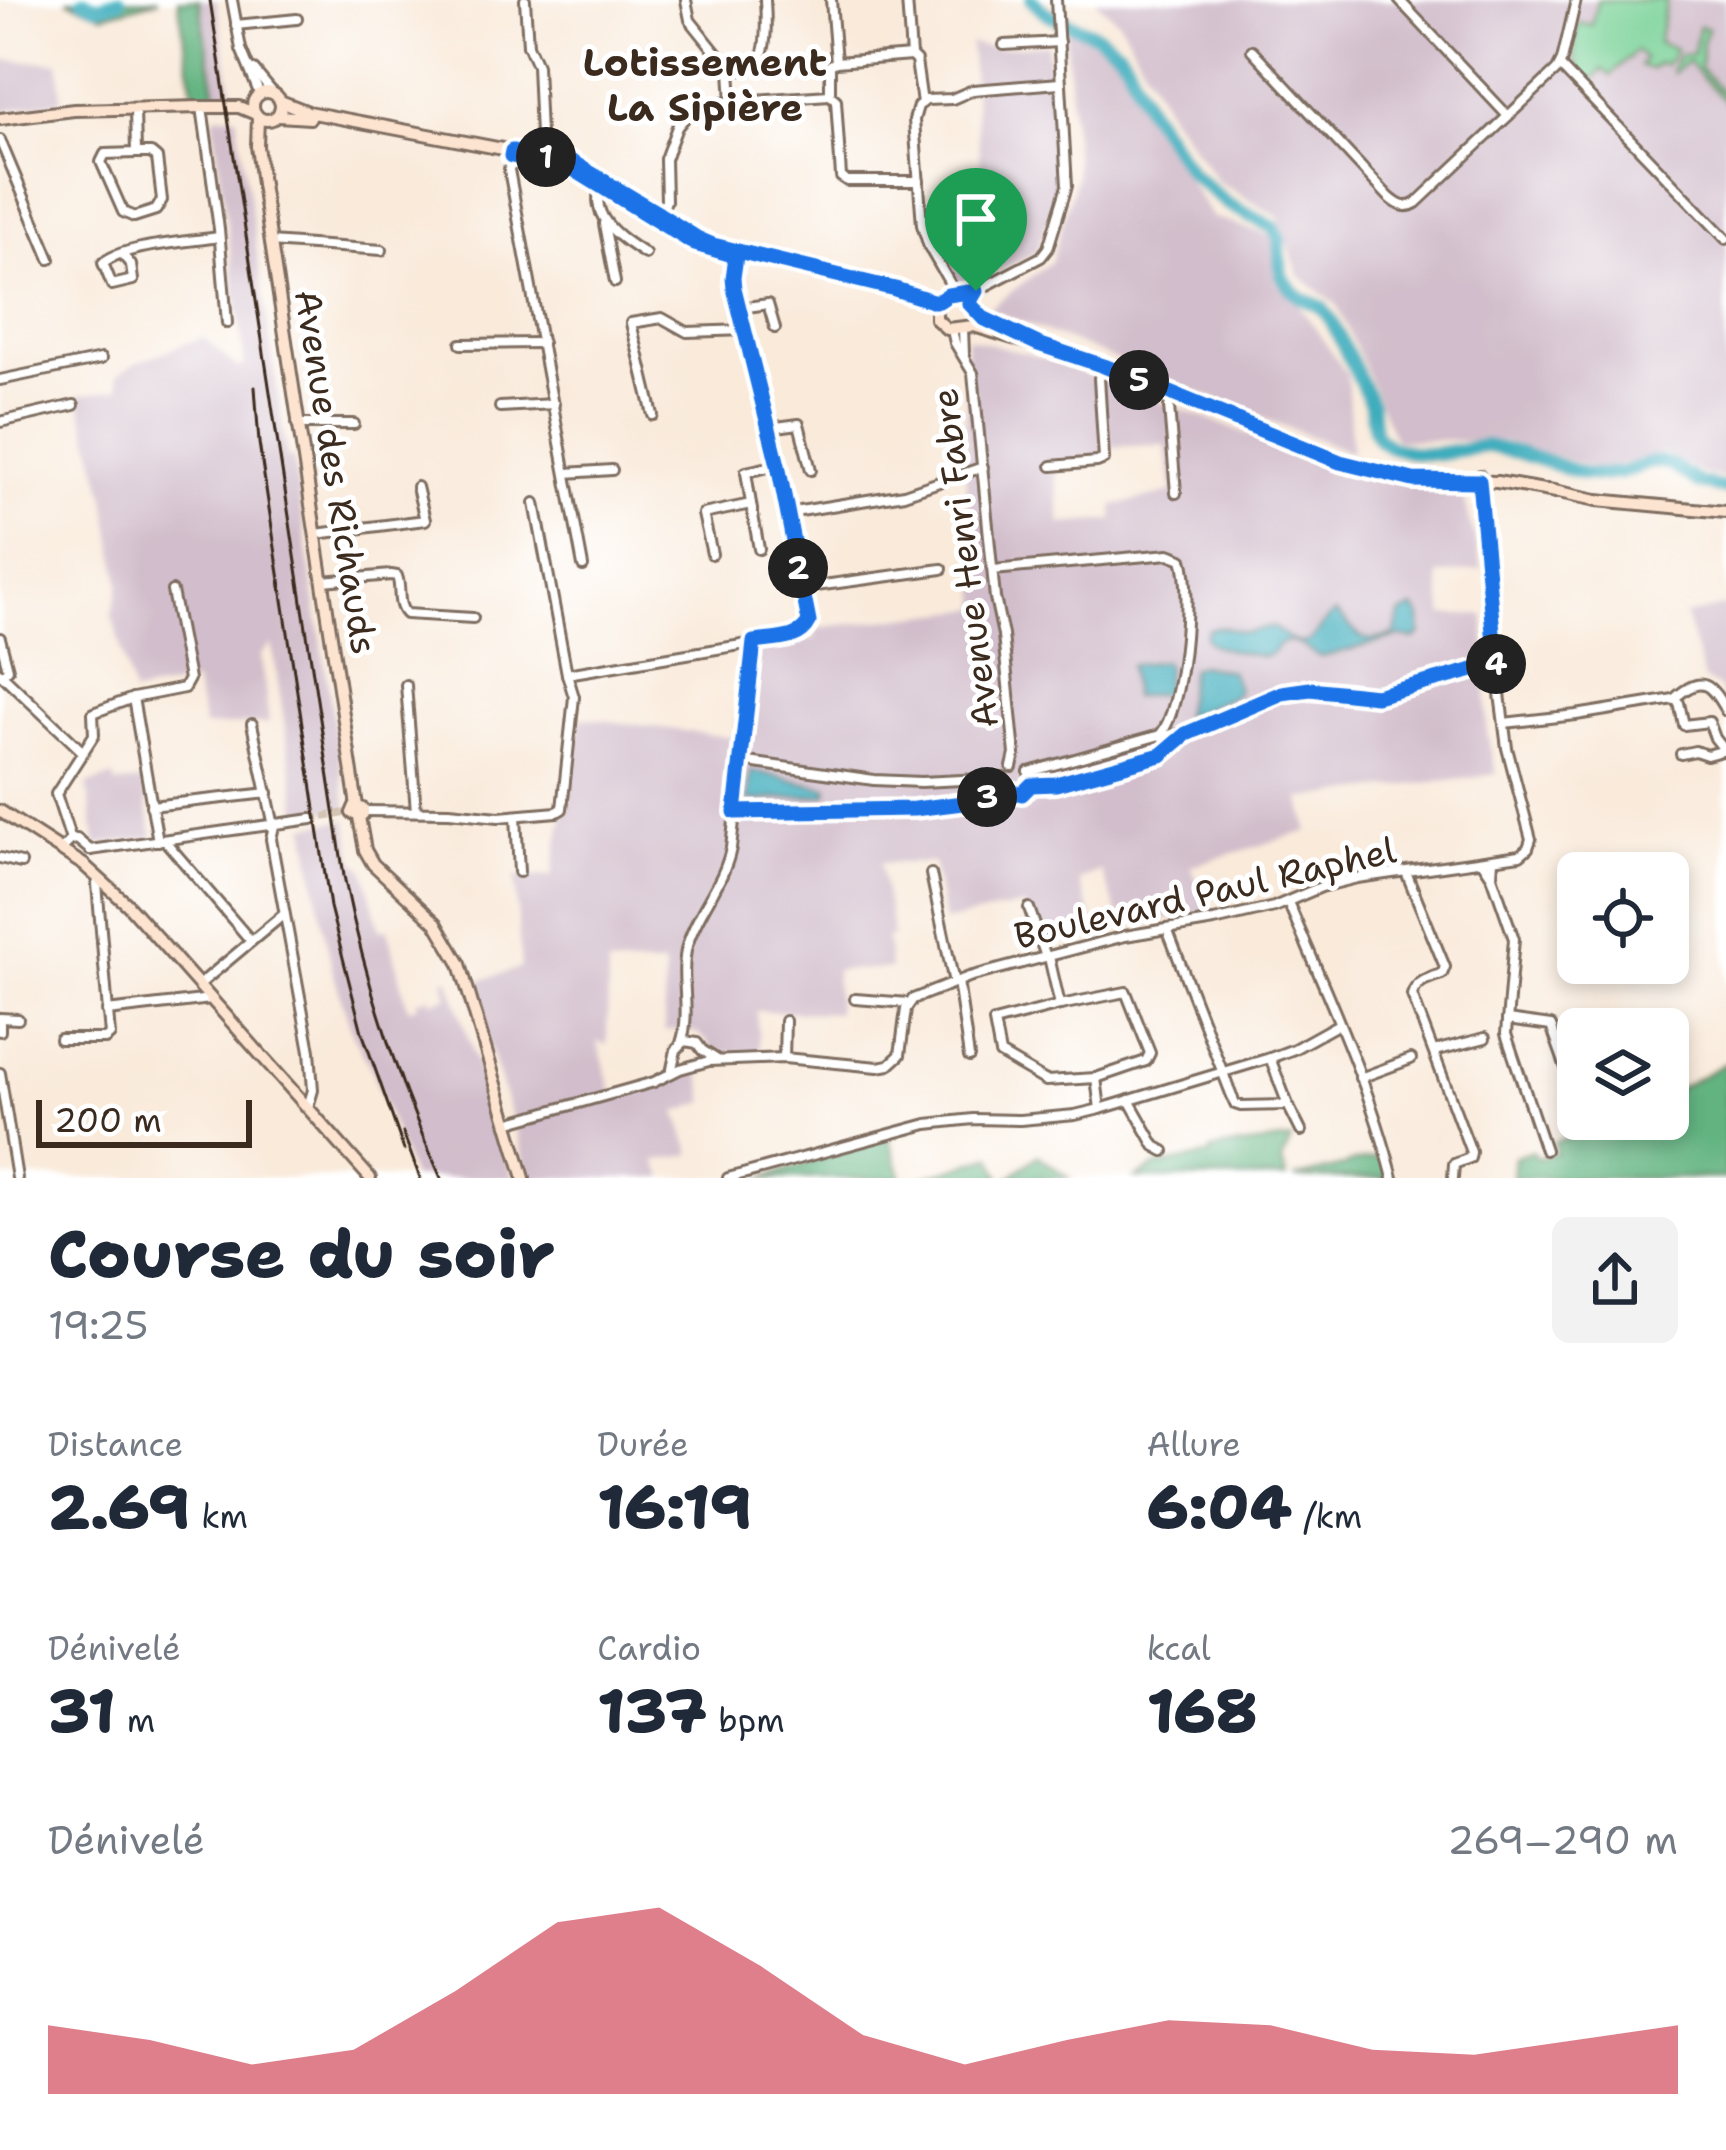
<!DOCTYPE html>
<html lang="fr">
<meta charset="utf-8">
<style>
body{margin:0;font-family:"Shantell Sans",sans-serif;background:#f2f2f3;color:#1f2937;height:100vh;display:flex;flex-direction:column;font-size:45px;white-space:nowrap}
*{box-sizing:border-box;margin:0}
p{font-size:39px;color:#747a83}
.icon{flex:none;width:66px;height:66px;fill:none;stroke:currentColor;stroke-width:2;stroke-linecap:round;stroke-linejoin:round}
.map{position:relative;height:1178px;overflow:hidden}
.side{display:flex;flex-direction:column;background:#fff;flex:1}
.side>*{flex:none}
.tools{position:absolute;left:1557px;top:852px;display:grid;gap:24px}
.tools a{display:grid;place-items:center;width:132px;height:132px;border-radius:18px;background:#fff;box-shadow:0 6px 18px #0003;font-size:60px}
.scale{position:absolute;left:36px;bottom:30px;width:216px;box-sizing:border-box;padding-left:12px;border:6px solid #3b2a1e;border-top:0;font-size:33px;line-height:42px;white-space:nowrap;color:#3b2a1e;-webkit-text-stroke:9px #fff;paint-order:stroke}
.pin{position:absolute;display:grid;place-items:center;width:102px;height:102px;color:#fff;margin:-123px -51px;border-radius:50% 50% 50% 0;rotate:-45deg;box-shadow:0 0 12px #0007}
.pin .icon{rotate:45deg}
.km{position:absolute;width:60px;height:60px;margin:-30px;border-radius:50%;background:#222;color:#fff;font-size:33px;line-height:60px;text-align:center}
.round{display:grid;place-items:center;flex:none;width:126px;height:126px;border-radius:18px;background:#f2f2f3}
.overview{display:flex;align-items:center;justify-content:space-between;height:204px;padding:0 48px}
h1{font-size:66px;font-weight:800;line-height:90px}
.figures{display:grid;grid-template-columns:repeat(3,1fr);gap:18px;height:204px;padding:12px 48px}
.figures div{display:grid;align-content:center}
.figures b{font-size:60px;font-weight:800}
.figures small{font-size:33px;font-weight:400}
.figures p{font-size:33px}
.chart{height:336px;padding:24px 48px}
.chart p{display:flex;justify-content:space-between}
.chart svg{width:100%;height:216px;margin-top:12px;fill:#d1495b;opacity:.7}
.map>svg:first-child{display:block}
.industrial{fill:#d1bdcb;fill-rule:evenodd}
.green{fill:#79d197;stroke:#5a7e5a;stroke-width:3}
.forest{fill:#62b380;stroke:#4e6e4f;stroke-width:3}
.water{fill:#3fadbd;stroke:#3d6c6e;stroke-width:3}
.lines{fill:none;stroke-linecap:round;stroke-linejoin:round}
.river{stroke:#3fadbd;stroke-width:14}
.street-tunnel{stroke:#d3c4b4;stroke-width:8;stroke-dasharray:8 4;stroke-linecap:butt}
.street-casing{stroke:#7e6d60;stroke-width:14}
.secondary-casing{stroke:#7e6d60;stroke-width:16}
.street{stroke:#fff;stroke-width:8}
.secondary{stroke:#fde4d1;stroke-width:10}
.rail{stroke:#3b2a1e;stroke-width:3}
.route-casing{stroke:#fff;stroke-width:24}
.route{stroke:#1a73e8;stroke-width:15}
.labels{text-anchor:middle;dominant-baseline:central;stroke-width:10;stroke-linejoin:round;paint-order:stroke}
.street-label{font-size:36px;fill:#3b2a1e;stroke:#fff}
.neighbourhood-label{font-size:39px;font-weight:bold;fill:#3b2a1e;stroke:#fff}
</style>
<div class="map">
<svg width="1726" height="1178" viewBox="0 0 1726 1178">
<rect width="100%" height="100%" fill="#fff"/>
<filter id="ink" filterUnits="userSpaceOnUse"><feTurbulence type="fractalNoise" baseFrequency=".00833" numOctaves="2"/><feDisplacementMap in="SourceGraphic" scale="24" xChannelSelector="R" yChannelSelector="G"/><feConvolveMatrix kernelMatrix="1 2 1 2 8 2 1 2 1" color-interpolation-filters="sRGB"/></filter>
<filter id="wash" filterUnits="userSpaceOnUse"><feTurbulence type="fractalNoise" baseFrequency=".004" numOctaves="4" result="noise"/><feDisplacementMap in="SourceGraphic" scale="48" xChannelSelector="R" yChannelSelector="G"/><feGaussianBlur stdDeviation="2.7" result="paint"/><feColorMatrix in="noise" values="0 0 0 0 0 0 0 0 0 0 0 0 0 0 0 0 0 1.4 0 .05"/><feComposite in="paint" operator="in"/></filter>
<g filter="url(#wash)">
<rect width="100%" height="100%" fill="#f9eada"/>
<g class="industrial">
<polygon points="199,0 216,0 234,101 217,101"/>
<polygon points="1095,0 1726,0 1726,478 1704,474 1662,453 1602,470 1502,441 1395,440 1337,305 1299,276 1278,217 1217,181 1169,113 1120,22"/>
<polygon points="1065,28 1116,52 1190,184 1212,217 1272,236 1275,280 1300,306 1347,375 1352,453 988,309 1051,262 1076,177"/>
<polygon points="970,44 998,48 1047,44 1058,192 1036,252 972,286 958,286 939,245 985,224"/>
<polygon points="0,60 59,62 61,100 0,111"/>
<polygon points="219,115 237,115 287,458 293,458 347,808 299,816 272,644 261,655 269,723 204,727 194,682 133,694 112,615 120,583 105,493 78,396 119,389 117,375 135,363 203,337 236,367 245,366 213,118"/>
<path d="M966,337l79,22 203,75 216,63 18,72 -44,6 6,40h41l2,119 9,40 -195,25 7,32 -117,35 18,46 -86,15 -22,-56 -22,10 18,49 -58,14 -15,-39 -80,17 -11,-59h-53l13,73 -6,1 3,32 -55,1 2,43 -81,-2 4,40 -49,2 -3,-11 -11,-9 -10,-3 -23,1v-65h-56l-1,79 -10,-4 18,58 53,-14 17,-11 15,-3 6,31 -29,10 15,42 -36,7 9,17h-135l-59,-191 4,-5 46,-14 -6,-91 37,-1 29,-159 154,21 10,-90 70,-10v-10l165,-20 -14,-127zM1165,445l8,47 -60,14v14l-52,4 -6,-61 47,-5 2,-11z"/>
<polygon points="1726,606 1726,705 1719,687 1704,680 1685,615"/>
<polygon points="114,777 116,784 143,781 153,837 96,845 87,784"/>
<polygon points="347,819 354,858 365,871 380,930 388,929 408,1008 418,1006 417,1000 430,997 432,1001 448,997 444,979 449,978 513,1178 412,1178 371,1069 352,1032 332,969 319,903 306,826"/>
</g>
<g class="green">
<path d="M1597,0h70l-9,43 17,5 -2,8 -9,9 -5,-3 -8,7 -11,-3 5,-7 -9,-8 -26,25 -7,-7 -14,14c-19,-20 -16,-36 -10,-61l13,3z"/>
<polygon points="1699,26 1708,28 1702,42 1700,68 1726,96 1726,102 1687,61 1673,73 1671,69 1680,54 1692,55"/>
</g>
<g class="forest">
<polygon points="67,0 159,0 103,15"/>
<polygon points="178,0 199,0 216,96 194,96"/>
<polygon points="1726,1063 1726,1178 1512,1178 1514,1157 1532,1151 1536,1158 1556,1153 1554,1142 1622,1119 1668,1119 1668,1094"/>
<polygon points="889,1137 902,1178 762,1178"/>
<polygon points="1291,1140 1282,1161 1287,1178 1136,1178 1157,1166 1211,1155 1211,1151 1222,1148"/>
<polygon points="1038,1155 1069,1178 1009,1178"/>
<polygon points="992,1156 1001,1178 922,1178"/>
<polygon points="1384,1156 1389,1178 1294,1178 1347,1165 1348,1163"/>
</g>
<g class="water">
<path d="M1414,608l6,7 1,19c-7,9 -14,3 -22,3l-77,20c-13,-3 -18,-14 -33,-15 -13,-1 -11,10 -23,14 -6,2 -48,-8 -55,-12 -3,-2 -4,-5 -6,-7l3,-8 14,-2 23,6 28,-6c5,4 10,8 16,12 27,14 28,-17 46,-26 27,19 17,34 60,22l5,-21z"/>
<polygon points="1162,661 1166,665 1165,693 1132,697 1130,665"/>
<polygon points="1200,665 1231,671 1238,690 1234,696 1183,717 1191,668"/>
<path d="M751,771c27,5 49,12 76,16l1,4 -3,4 -77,6z"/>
</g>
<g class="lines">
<g class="river">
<polyline points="83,0 98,7 119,0"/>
<polyline points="1032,0 1044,12 1097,35 1119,51 1127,62 1147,107 1191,173 1226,203 1274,228 1279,238 1281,274 1291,289 1300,297 1321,307 1331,320 1371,404 1374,431 1379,439 1390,447 1414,453 1434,454 1486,446 1519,453 1584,474 1600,475 1621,473 1649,463 1661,462 1672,466 1699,483 1726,489"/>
</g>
</g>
</g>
<g filter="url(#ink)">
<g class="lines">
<polyline class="street-tunnel" points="312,819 345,813"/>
<g class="street-casing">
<g id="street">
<polyline points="232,0 241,49 260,95"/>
<polyline points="525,0 528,45 537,65 541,158"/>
<polyline points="686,0 690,20 730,70 732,102"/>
<polyline points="831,0 836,62 830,65 830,95 836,100 841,177 847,181 919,181"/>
<polyline points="907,0 911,56 916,61 922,103"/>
<polyline points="1399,0 1508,116"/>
<polyline points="236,25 297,19"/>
<polyline points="1004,45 1059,42"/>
<path d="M1252,50l137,147c8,7 16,13 27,6l141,-133 5,-10 14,-60"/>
<polyline points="836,62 911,56"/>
<polyline points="1560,66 1726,239"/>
<polyline points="254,70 274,94"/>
<path d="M731,70c7,0 14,1 21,-2 17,-6 14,-52 13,-68"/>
<polyline points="202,107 219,229 227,323"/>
<polyline points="135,109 136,153 151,153 157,158 162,200 156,210 134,217 123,212 101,162 105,154 136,153"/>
<polyline points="0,140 50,259"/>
<polyline points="512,150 509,170 583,566"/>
<path d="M604,179c-20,36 15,58 41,75"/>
<polyline points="657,220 666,201 665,159 677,127 688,114 699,106 723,102 830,95"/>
<polyline points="604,224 615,282"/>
<polyline points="270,242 382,250"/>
<path d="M122,254l9,11 2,15 -21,5 -9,-22c20,-18 86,-21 115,-26"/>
<polyline points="956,294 929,247 922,225 914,120 918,106 926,100 952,99 973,90 1060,83"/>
<polyline points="960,295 976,291 1041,257 1048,248 1067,186 1056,0"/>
<polyline points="740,308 768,304 775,328"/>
<polyline points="963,328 964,355"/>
<polyline points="952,330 955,343 973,373 995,598 1003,635 1015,754 1012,767"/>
<polyline points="461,344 542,343"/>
<polyline points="0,380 101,359"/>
<polyline points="1173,395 1169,407 1176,493"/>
<polyline points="500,407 554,404"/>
<polyline points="653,415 631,323 662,318 687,332 746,330"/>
<polyline points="0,422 74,405"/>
<polyline points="297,424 354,424"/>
<polyline points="769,428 799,424 811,470"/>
<polyline points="1052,466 1097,462 1104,459 1099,378 1104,366"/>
<polyline points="566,473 612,470"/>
<polyline points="751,504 759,549"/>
<polyline points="788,513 904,494 983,467"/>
<polyline points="316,534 425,520 417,487"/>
<polyline points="712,554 703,514 751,504 746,472 778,465"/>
<path d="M993,570l176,-16 13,5c11,34 1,150 -22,176l7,7 -2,11"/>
<path d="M323,581l68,-6 6,1c5,13 -1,28 9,38l67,4"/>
<polyline points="801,588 942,569"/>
<polyline points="0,638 8,669 2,675"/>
<polyline points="0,673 83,752"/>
<polyline points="567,674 795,636 805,631 808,625 779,469 734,288 733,278 737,251"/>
<polyline points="406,685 416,811"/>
<polyline points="133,698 158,841"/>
<path d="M1674,699c29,-26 37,-14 52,12"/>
<polyline points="1504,723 1576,715 1674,699 1679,703 1684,725 1709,722 1715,738 1726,752"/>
<polyline points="252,724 274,826 271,839 310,1051 313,1090 308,1107"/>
<polyline points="1681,754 1695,751 1707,755 1725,750"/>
<polyline points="741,761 874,780 921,782 1003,778"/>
<polyline points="1029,772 1160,735 1186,734 1282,693 1310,689 1376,696 1496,665"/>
<polyline points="1003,778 1005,787 1010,792 1022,794 1031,785 1029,772"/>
<polyline points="1031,785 1056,784 1161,755 1186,734"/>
<polyline points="151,806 268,793"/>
<polyline points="364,811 449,812 499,817 557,812 562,809 574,697 567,674 535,503"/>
<path d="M735,812c90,-1 186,7 271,-23"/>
<polyline points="516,816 519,872"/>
<polyline points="71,840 56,794 94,735 93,713 133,698 184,688 189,679 172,591"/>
<polyline points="166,842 251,941"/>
<polyline points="61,850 71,840 77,839 90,850"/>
<polyline points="90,850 312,819"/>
<polyline points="0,858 21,863"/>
<polyline points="1482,861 1492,876 1493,859"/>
<path d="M1406,872l39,95 -3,7c-13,4 -26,7 -30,21l59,157 -1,6 -16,6 -1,14"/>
<polyline points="931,874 954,983"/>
<polyline points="1492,876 1514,939 1506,1034 1545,1150"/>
<path d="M1288,902c38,90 81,181 105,276"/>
<polyline points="1029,908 1046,957"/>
<polyline points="1167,929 1235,1104 1241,1106 1288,1105 1270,1058"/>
<polyline points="1049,957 1060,1005 994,1022 1000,1054 1046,1081 1096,1078 1100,1109"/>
<polyline points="958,981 969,1057"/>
<polyline points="200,984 283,915"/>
<polyline points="855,999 909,1003"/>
<polyline points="1060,1005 1126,992 1150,1053 1146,1061 1096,1078"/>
<polyline points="107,1011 211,999"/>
<polyline points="0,1018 18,1019"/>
<polyline points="1507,1020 1551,1026 1576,1096"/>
<polyline points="0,1024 0,1031"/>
<polyline points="60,1039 105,1039 110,1035 97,884 100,880"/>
<path d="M681,1043c11,-31 -2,-65 6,-97 10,-35 37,-62 44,-98l23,-205"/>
<polyline points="1434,1051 1485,1038"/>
<polyline points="784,1058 785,1021"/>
<polyline points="0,1073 17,1178"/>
<polyline points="671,1073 676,1050 685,1041 697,1043 702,1050 716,1059"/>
<polyline points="1360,1078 1411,1059"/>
<polyline points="1129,1100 1155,1146 1164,1151"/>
<polyline points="1288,1105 1301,1131"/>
<polyline points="507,1123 654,1082 680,1069 709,1061 784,1058 878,1067 889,1065 900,1055 906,1009 913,999 969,977 1125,936 1214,921 1274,907 1321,887 1357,878 1520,855 1528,848 1531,839 1507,748 1492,632 1478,494 1480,475"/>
<polyline points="728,1178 927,1124 973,1119 1020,1120 1075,1115 1100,1109 1270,1058 1294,1049 1339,1024"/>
</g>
</g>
<g class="secondary-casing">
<g id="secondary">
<circle cx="267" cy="106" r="14"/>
<polyline points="280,101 308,112 571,162 596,175 697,238 714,245 939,300"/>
<polyline points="278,116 310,118"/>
<polyline points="258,117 257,146 262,184 357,806"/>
<polyline points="0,119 74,110 202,107 239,107 256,114"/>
<polyline points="1038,344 983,318 960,295 948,295 936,305 936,319 947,329 974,326 1104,366 1340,462 1413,480 1497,482 1556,492"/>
<polyline points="1549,490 1597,500 1726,512"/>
<polyline points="0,811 84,865 127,904 370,1178"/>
<polyline points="352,813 355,806 363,809 363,814 359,817 365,850 373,864 436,923 460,964 524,1178"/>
</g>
</g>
<use href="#street" class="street"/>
<use href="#secondary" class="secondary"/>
<g class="rail">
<path d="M210,0l134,876c21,104 53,205 97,302"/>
<polyline points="255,387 259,443 330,907 362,1032 404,1150"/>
<polyline points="403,1133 420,1178"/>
</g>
</g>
</g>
<g class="lines" filter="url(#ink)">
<g class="route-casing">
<path id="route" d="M976,291l-28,4 -9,6h-7l-37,-12 -182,-44 -16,-7 -38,-24 -3,6 -86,-53 -59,-11 1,-5 60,11 87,52 -3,6 39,24 41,12 -3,22 1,10 44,177 31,157c-9,19 -36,17 -55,20l-19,170 179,-3 49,-6 23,-5 18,-8 18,4 9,-9 25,-1 105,-29 25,-21 96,-41 28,-4 66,7 120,-32 -17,-183 -66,-1 -73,-18 -236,-96 -66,-22 -55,-26 -14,-15 7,-12"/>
</g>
<use href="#route" class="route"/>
</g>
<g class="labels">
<g class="street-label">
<text transform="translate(336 472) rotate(81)">Avenue des Richauds</text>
<text transform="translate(965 558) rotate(-97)">Avenue Henri Fabre</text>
<text transform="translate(1205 893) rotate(-13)">Boulevard Paul Raphel</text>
</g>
<g class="neighbourhood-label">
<text x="705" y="62">Lotissement<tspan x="705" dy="45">La Sipière</tspan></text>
</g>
</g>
</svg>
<div class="tools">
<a><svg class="icon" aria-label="locate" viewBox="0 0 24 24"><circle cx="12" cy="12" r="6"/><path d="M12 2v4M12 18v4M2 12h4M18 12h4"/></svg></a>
<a><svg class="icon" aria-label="layers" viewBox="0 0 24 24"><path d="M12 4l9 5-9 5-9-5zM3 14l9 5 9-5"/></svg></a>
</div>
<div class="scale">200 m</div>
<div class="pin" style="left:976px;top:291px;background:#1e9e55"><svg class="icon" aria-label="arrive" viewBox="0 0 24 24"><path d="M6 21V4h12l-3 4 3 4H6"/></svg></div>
<b class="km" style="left:546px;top:157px">1</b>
<b class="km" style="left:798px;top:568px">2</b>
<b class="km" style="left:987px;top:797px">3</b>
<b class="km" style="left:1496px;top:664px">4</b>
<b class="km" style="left:1139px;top:380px">5</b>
</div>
<section class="side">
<div class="overview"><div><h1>Course du soir</h1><p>19:25</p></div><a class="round"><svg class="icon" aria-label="share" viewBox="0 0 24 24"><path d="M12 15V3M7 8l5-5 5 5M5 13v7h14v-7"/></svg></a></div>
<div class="figures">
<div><p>Distance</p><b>2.69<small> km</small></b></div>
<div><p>Durée</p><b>16:19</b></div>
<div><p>Allure</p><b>6:04<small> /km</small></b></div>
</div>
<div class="figures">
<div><p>Dénivelé</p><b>31<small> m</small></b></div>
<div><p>Cardio</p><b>137<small> bpm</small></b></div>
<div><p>kcal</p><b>168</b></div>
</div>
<div class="chart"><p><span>Dénivelé</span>269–290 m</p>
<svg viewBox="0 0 160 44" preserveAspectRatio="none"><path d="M0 44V30L10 33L20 38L30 35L40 23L50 9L60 6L70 18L80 32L90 38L100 33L110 29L120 30L130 35L140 36L150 33L160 30V44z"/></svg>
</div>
</section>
